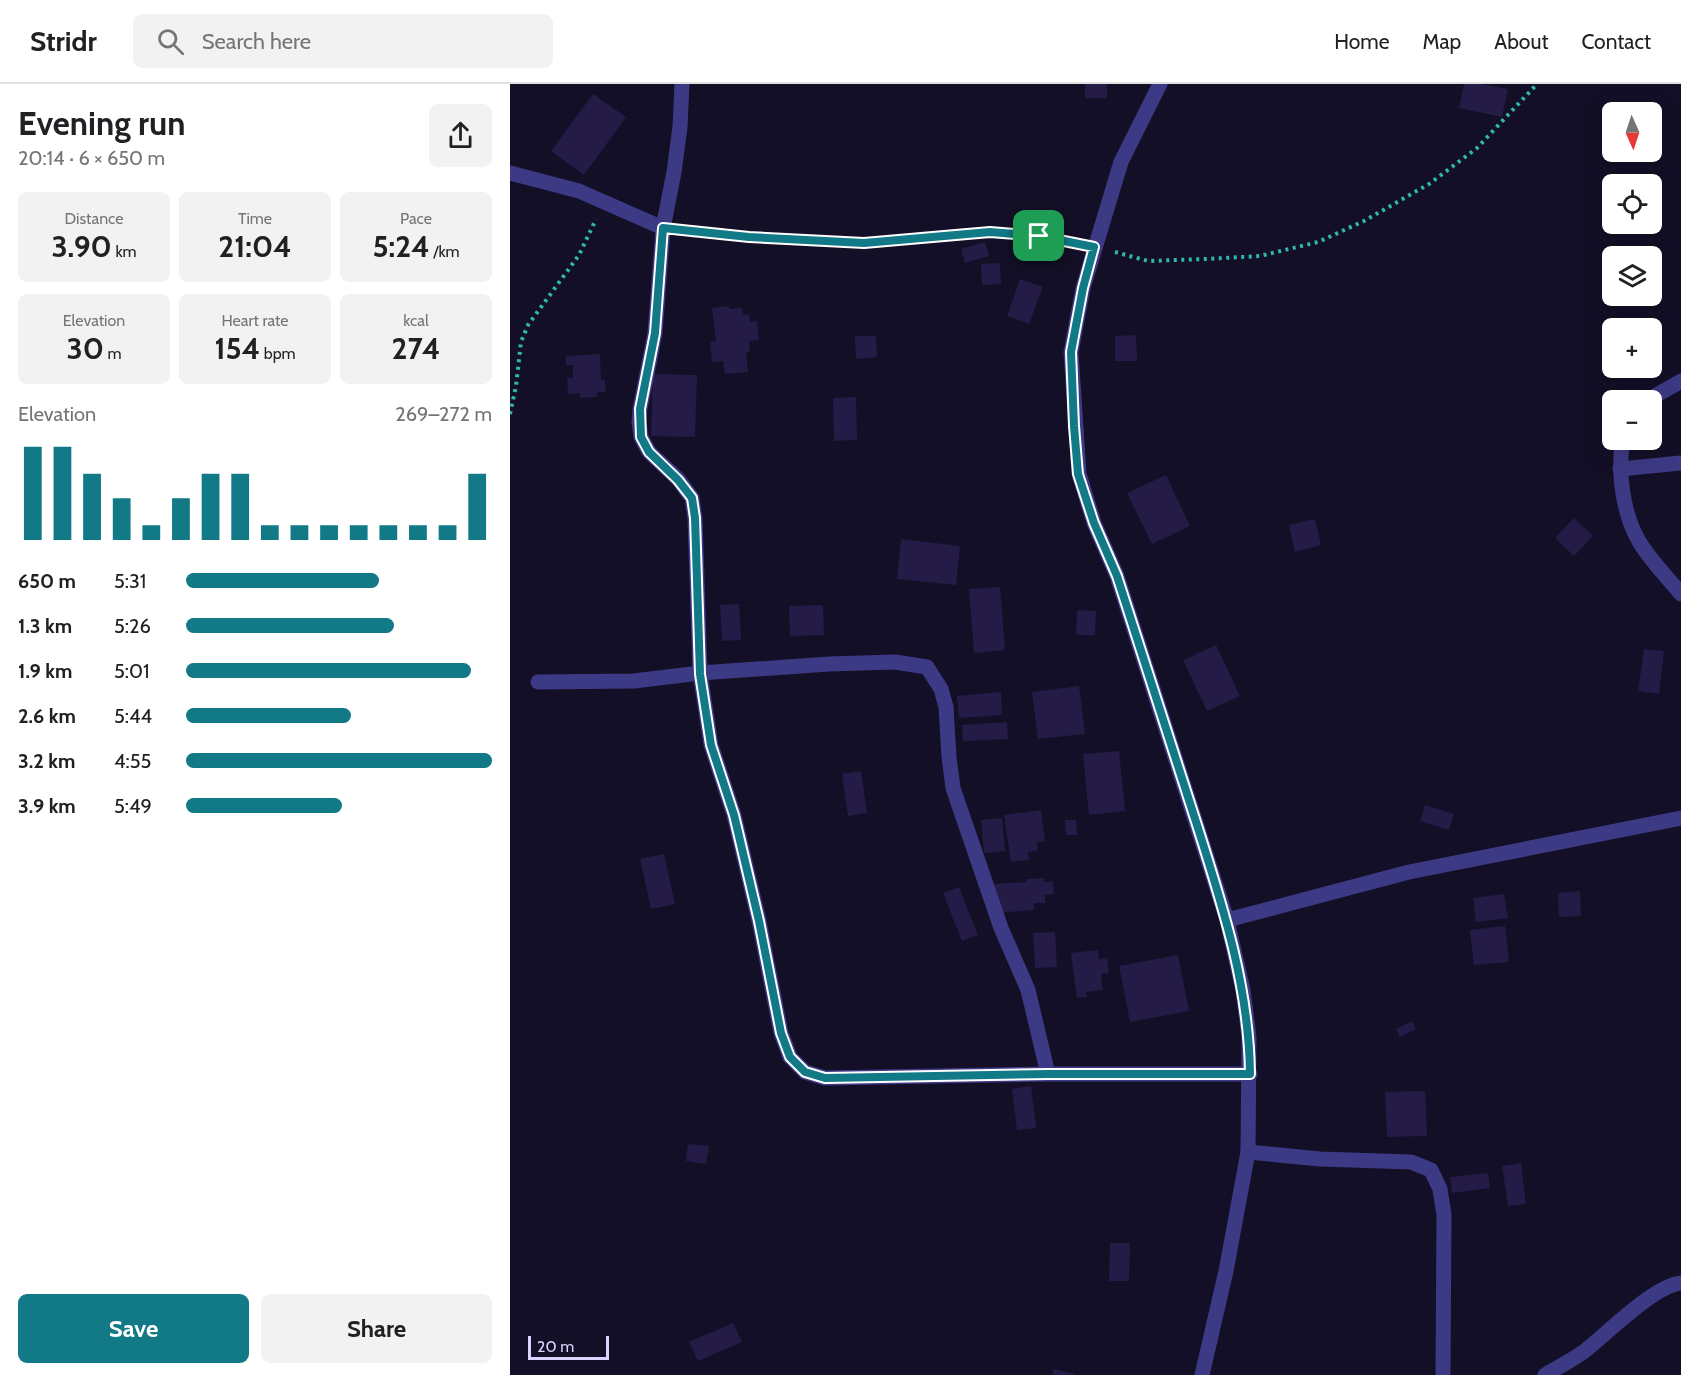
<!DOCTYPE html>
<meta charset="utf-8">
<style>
body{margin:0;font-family:Cabin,sans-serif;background:#f2f2f2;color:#202124;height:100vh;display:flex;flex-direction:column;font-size:22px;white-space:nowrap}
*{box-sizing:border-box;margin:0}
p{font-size:20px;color:#757577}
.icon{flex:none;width:33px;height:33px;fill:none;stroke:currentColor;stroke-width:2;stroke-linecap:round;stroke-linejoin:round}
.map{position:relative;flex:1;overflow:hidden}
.panel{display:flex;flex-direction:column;background:#fff;width:510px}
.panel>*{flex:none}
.needle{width:39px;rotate:177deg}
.tools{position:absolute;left:1092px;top:18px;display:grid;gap:12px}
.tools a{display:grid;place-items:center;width:60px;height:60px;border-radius:9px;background:#fff;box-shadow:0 6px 24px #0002;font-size:30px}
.scale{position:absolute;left:18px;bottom:15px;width:81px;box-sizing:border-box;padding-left:6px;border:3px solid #d9d4ff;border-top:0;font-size:16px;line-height:21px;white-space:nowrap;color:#d9d4ff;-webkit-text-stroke:4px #130f26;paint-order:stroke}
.pin{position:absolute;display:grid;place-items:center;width:51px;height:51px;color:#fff;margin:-26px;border-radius:12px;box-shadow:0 3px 9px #0006}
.round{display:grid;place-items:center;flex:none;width:63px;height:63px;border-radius:9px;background:#f2f2f2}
.headline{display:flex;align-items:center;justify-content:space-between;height:102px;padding:0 18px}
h1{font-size:33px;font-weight:700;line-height:45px}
.figures{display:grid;grid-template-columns:repeat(3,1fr);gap:9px;height:102px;padding:6px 18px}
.figures div{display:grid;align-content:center;border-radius:9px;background:#f2f2f2;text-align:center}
.figures b{font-size:30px;font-weight:700}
.figures small{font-size:16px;font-weight:400}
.figures p{font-size:16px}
.chart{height:168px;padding:12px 18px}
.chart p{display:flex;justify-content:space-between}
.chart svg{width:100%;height:108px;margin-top:6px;stroke:#127987;stroke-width:6}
.action{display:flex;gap:12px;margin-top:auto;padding:12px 18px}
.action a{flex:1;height:69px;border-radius:9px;background:#127987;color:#fff;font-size:24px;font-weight:700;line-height:69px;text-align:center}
.action a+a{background:#f2f2f2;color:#202124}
ul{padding:0 18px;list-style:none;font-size:20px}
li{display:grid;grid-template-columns:96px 72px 1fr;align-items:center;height:45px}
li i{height:15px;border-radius:8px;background:#127987}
header{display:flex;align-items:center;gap:36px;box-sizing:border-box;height:84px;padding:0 30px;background:#fff;border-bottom:2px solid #e0e0e0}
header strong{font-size:28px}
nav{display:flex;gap:33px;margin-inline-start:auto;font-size:21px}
.search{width:420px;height:54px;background:#f2f2f2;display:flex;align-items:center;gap:15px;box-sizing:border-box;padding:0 21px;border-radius:9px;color:#757577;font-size:22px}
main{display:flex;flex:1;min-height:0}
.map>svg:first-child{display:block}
.building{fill:#241b47}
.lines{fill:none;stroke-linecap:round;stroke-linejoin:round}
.path{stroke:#2fb8b0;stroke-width:4;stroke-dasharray:3 4.5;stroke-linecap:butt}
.street{stroke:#3d3a85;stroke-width:15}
.route-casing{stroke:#fff;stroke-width:12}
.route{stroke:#127987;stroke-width:8}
</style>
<header>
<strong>Stridr</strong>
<div class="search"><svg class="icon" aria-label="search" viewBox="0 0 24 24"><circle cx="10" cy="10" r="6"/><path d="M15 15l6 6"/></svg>Search here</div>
<nav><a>Home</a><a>Map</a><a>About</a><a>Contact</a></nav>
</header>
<main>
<section class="panel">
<div class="headline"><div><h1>Evening run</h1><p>20:14 · 6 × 650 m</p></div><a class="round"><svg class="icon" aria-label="share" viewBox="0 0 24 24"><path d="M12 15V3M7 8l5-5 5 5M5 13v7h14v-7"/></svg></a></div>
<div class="figures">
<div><p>Distance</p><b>3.90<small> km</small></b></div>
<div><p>Time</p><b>21:04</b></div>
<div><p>Pace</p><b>5:24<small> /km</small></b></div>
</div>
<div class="figures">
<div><p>Elevation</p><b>30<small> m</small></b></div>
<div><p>Heart rate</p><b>154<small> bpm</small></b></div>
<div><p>kcal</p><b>274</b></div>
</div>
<div class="chart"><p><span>Elevation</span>269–272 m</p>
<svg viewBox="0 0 160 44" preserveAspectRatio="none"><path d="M5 44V6M15 44V6M25 44V17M35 44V27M45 44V38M55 44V27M65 44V17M75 44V17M85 44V38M95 44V38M105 44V38M115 44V38M125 44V38M135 44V38M145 44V38M155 44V17"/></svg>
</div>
<ul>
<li><b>650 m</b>5:31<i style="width:63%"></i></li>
<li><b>1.3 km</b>5:26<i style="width:68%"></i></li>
<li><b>1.9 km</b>5:01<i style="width:93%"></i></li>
<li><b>2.6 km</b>5:44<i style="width:54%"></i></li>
<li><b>3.2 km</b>4:55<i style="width:100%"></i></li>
<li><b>3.9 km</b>5:49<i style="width:51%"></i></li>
</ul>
<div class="action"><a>Save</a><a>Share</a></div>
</section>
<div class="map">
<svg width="1171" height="1291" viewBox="0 0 1171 1291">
<rect width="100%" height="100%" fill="#130f26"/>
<g class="building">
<rect x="575" y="0" width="22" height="14"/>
<polygon points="954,0 971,0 998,5 992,33 949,24"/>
<polygon points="83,10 116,33 74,91 41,67"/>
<polygon points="475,158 479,172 455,179 451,165"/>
<polygon points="490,179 491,200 472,201 471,180"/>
<polygon points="510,195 533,203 519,240 497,232"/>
<polygon points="219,222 219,225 232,224 233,231 239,230 240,238 247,237 249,256 239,257 240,268 236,268 238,288 215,290 213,277 202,278 200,258 206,257 202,224"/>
<polygon points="626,251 627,277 605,277 605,252"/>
<polygon points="345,252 366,252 367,273 346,275"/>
<polygon points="90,270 91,296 95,296 96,308 87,308 87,313 70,314 70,309 58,310 57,294 63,294 63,281 56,281 56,272"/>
<polygon points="143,290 187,291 185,353 141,352"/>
<polygon points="346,313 347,356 324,357 323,314"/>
<polygon points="656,391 680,442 642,460 617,409"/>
<polygon points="1064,434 1083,452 1064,472 1045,454"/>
<polygon points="805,435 811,461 785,468 779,441"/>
<polygon points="391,455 450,462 446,501 387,495"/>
<polygon points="490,503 495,566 464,569 459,505"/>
<polygon points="229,520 231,556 212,557 210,521"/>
<polygon points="313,521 314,551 280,552 279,522"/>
<polygon points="567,526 586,527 585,551 566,551"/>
<polygon points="706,561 730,612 697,627 673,576"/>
<polygon points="1134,565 1154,567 1149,610 1128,607"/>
<polygon points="569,602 575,650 528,655 522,608"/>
<polygon points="491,608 492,631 449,634 447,612"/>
<polygon points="497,638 498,655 453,657 452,641"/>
<polygon points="609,667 615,727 579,731 573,670"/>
<polygon points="351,687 357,729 338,732 332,690"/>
<polygon points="915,721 944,730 939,746 910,737"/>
<polygon points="531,726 535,757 527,758 528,766 518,768 519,776 501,778 494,731"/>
<polygon points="492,734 495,767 474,769 471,736"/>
<polygon points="555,736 566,736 567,751 556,751"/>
<polygon points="154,770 165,820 141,825 130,775"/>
<polygon points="534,794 534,798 543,797 544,810 535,811 535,819 524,819 524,826 486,829 484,800 517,798 517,795"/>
<polygon points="449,803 468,851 452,857 433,809"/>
<polygon points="1070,807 1071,832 1049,833 1048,809"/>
<polygon points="994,810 998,834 966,838 963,814"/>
<polygon points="995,842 999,878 964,881 960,846"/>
<polygon points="545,848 547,883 525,884 523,849"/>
<polygon points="588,866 589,875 597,874 599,889 591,890 593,906 576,908 577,913 567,914 561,869"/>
<polygon points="668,871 679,927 620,938 609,882"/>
<polygon points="902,937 906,945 890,953 886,945"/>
<polygon points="521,1002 526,1044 507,1046 502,1005"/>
<polygon points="915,1007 917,1052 877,1053 875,1008"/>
<polygon points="178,1060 199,1062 196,1080 176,1077"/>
<polygon points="1011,1079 1016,1120 998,1122 992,1082"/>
<polygon points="978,1089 980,1104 942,1109 940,1093"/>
<polygon points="600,1159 620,1159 619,1197 599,1197"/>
<polygon points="223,1239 232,1258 188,1277 179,1258"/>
<polygon points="544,1285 565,1290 564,1291 542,1291"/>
</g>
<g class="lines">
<g class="path">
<polyline points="173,146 239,153 354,159 480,148 529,152 565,159"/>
<polyline points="605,168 638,177 696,175 750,172 808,158 854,137 919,100 967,64 1027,0"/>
<polyline points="0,330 6,302 11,258 18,241 69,171 86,135"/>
</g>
<g class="street">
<polyline points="172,0 170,43 164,88 153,144 145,249 130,325 129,338 131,353 139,368 168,395 182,414 185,434 190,589 201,661 224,731 249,837 271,949 280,973 295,988 315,994 538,990 740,990"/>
<polyline points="650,0 611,78 573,204 561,268 569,390 584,439 607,492 717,836 733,906 739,953 738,1068 716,1187 692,1291"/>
<polyline points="0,89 69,107 153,144"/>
<polyline points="1138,316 1171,297"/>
<path d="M1113,356c-6,32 0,75 17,103 11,18 28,35 41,51"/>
<polyline points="1110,385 1171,379"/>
<polyline points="28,598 124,597 190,589 319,580 385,578 417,583 431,605 436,623 439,673 443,704 491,844 518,906 538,990"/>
<polyline points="717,836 899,788 1171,734"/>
<polyline points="738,1068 810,1075 901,1078 921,1086 930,1105 934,1131 933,1291"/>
<path d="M1035,1291c12,-7 25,-14 37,-22 24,-18 71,-67 99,-70"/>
</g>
</g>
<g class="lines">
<g class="route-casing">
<path id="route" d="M153,144l86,9 115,6 126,-11 49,4 55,11 -11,41 -12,64 3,74 4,48 16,49 23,53c26,83 54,166 80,249 26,82 52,162 53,249h-202l-223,4 -20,-6 -15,-15 -9,-24 -22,-112 -25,-106 -23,-70 -11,-71 -5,-156 -3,-20 -14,-18 -29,-28 -8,-15 -1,-28 15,-76z"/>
</g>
<use href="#route" class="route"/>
</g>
</svg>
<div class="tools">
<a><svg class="needle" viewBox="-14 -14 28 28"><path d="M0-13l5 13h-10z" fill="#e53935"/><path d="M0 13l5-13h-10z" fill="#757577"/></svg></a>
<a><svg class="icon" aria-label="locate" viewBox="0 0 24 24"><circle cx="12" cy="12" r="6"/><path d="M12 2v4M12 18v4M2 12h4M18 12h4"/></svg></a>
<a><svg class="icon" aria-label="layers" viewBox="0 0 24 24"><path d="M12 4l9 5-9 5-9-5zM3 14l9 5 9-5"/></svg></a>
<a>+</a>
<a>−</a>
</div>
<div class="scale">20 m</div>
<div class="pin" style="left:529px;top:152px;background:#1e9e55"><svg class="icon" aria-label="arrive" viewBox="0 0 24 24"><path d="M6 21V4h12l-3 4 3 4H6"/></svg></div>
</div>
</main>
